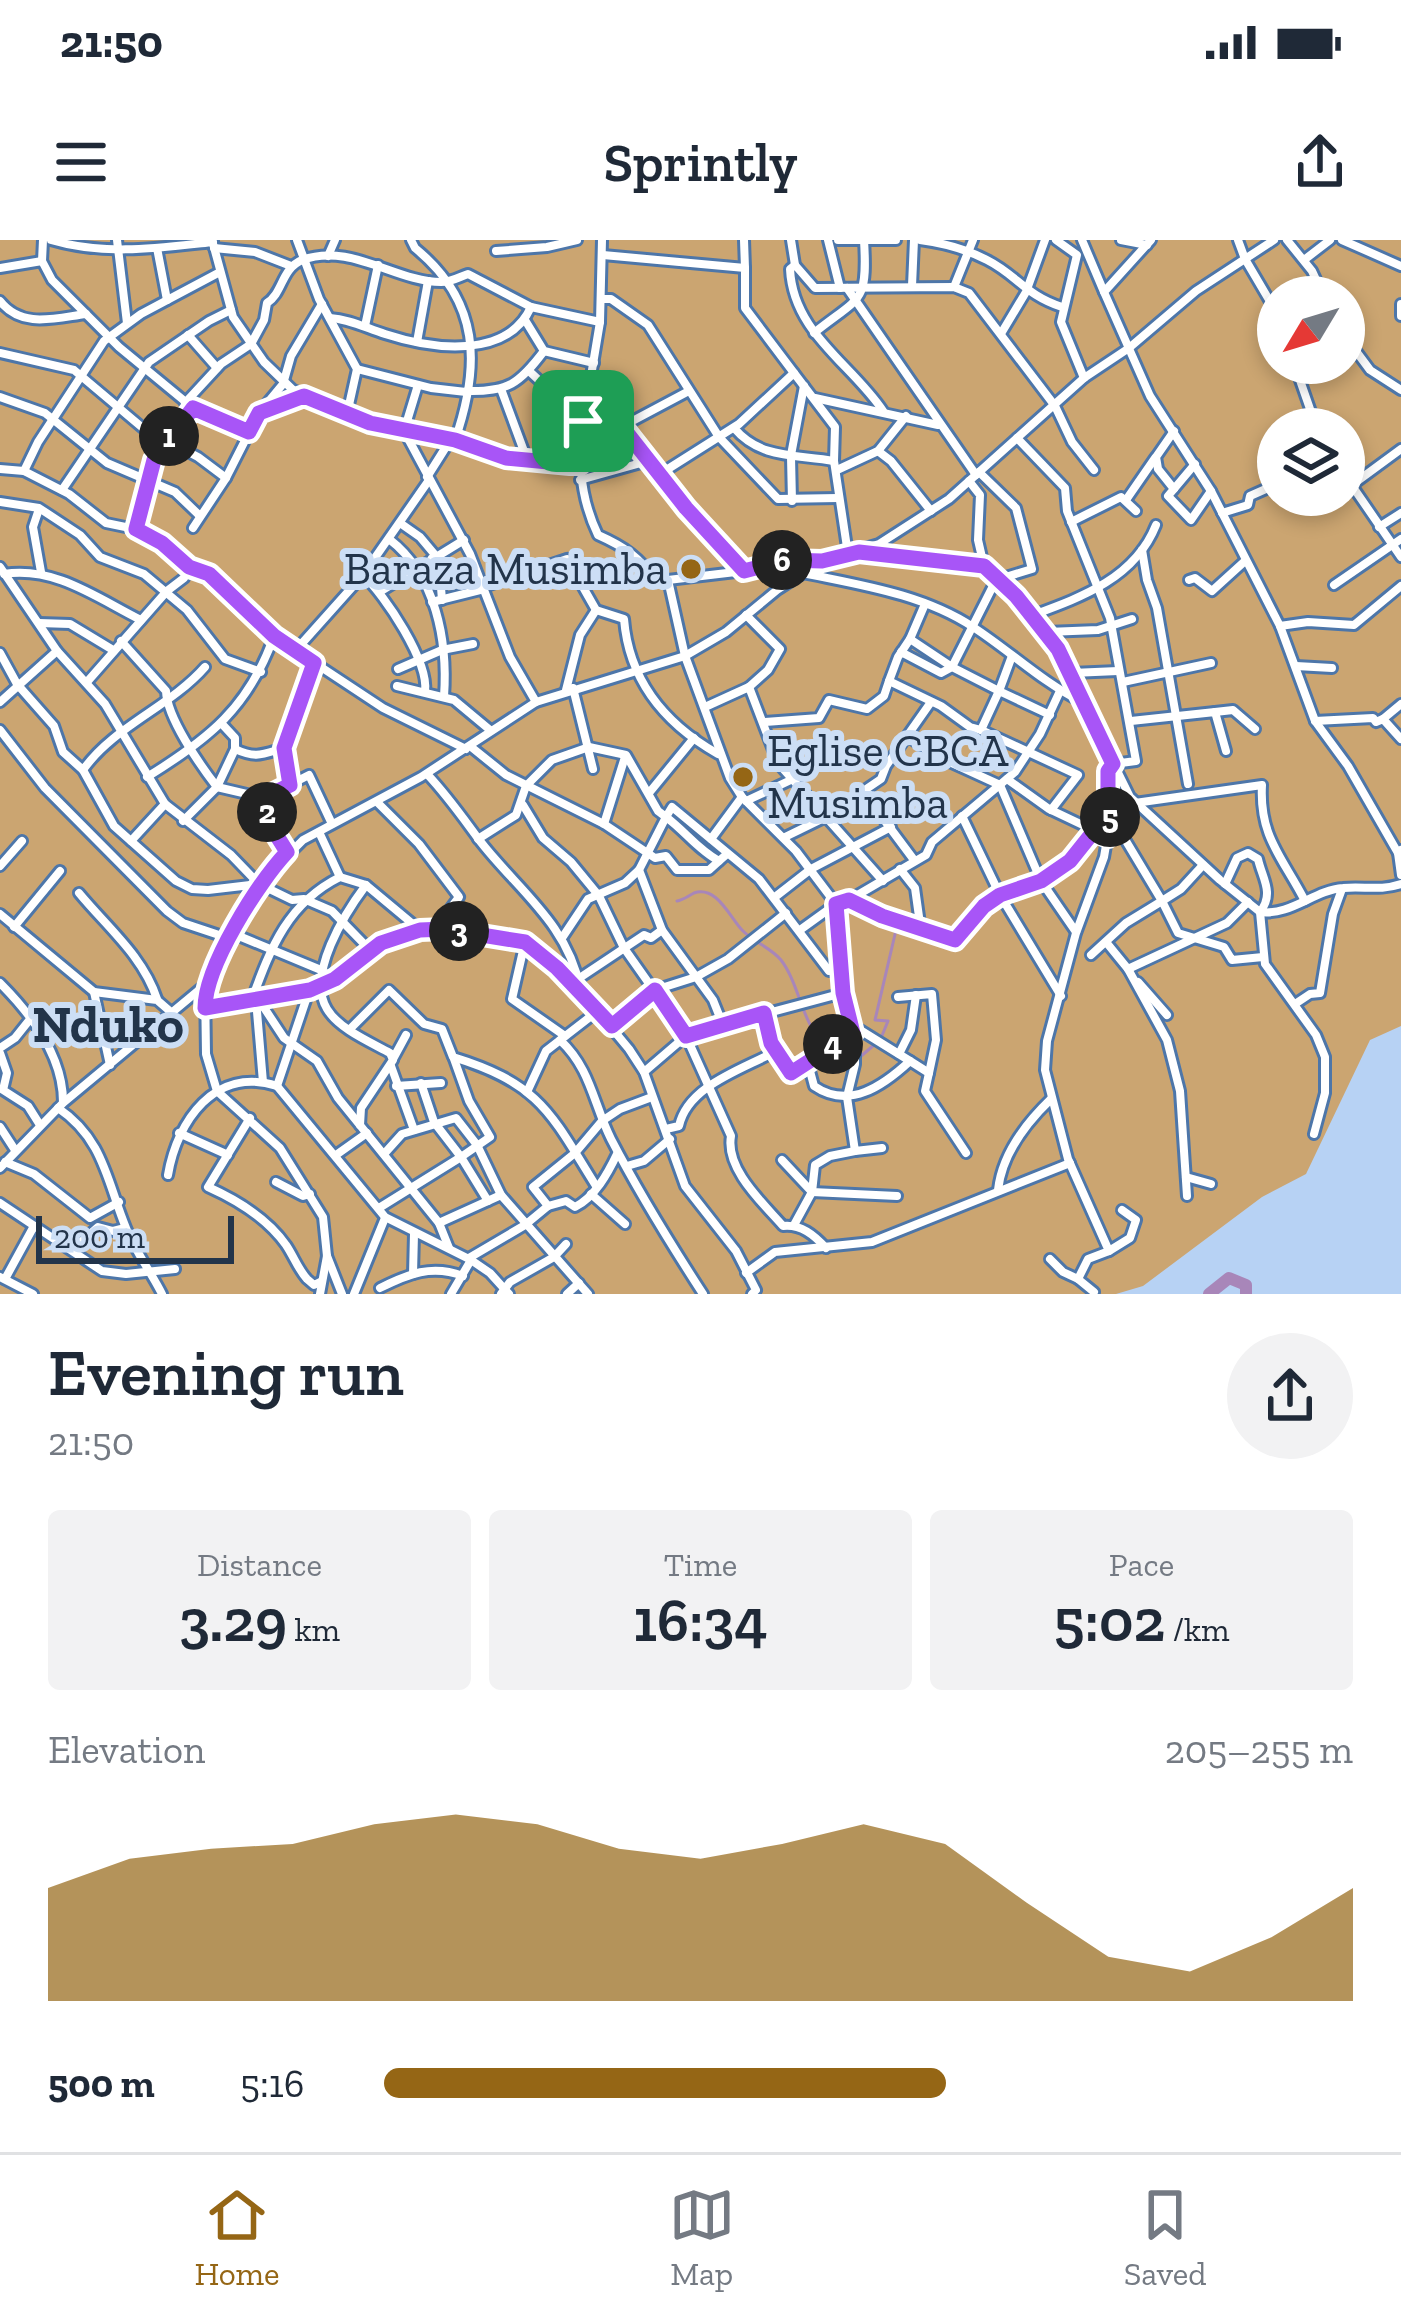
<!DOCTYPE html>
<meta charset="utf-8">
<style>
body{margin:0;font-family:"Zilla Slab",serif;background:#f2f2f3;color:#1f2937;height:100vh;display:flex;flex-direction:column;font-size:45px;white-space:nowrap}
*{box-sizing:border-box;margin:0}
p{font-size:39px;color:#747a83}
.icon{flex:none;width:66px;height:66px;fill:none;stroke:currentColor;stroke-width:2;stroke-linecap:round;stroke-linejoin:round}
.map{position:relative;height:1054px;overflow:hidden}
.details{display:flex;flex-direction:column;background:#fff;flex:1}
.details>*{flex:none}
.needle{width:78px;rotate:232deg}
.fabs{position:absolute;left:1257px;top:36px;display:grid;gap:24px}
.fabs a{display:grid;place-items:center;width:108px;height:108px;border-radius:50%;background:#fff;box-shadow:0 6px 18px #0003;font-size:60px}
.scale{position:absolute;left:36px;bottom:30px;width:198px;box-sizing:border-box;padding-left:12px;border:6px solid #22344a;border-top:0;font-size:33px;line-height:42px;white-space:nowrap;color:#22344a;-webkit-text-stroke:9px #ccdef5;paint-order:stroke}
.pin{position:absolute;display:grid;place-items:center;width:102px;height:102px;color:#fff;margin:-51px;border-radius:24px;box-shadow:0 6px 18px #0006}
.km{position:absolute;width:60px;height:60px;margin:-30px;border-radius:50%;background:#222;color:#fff;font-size:33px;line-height:60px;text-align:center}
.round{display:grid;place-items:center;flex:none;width:126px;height:126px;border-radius:63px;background:#f2f2f3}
.overview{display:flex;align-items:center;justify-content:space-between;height:204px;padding:0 48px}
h1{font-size:66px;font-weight:600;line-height:90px}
.stats{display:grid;grid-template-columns:repeat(3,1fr);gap:18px;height:204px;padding:12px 48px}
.stats div{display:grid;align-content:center;border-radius:12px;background:#f2f2f3;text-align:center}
.stats b{font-size:60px;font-weight:600}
.stats small{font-size:33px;font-weight:400}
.stats p{font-size:33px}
.chart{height:336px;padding:24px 48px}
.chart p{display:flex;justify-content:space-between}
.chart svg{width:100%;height:216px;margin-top:12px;fill:#956615;opacity:.7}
ul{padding:0 48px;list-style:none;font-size:39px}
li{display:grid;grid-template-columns:192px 144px 1fr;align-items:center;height:90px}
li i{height:30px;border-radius:15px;background:#956615}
.status{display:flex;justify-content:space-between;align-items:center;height:84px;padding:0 60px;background:#fff;direction:ltr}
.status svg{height:33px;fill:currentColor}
header{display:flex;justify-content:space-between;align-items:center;height:156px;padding:0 48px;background:#fff;font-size:54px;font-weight:600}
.dock{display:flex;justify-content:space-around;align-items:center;height:168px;border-top:3px solid #e0e1e3;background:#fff;font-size:33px;color:#747a83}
.dock a{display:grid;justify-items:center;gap:6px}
.dock .selected{color:#956615}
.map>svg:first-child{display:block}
.green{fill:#cba571;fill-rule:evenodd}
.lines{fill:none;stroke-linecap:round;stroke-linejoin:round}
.stream{stroke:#a886b9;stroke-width:3}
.river{stroke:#a886b9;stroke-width:12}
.minor-casing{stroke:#4d76a9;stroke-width:14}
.minor{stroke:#fff;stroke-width:8}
.route-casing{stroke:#fff;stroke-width:24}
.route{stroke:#a855f7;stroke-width:15}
.poi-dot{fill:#956615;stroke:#ccdef5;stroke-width:4.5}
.labels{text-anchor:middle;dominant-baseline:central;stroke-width:12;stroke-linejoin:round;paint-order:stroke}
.poi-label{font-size:45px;fill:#22344a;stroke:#ccdef5;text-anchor:end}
.quarter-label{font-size:51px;font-weight:bold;fill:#22344a;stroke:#ccdef5}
</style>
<div class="status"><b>21:50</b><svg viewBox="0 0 49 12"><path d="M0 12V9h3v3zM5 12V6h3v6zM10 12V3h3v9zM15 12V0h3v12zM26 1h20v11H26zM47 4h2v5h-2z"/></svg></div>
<header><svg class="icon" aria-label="menu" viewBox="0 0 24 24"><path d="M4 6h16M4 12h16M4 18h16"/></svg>Sprintly<svg class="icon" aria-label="share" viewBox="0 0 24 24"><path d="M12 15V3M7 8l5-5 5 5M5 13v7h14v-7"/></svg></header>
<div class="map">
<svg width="1401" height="1054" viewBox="0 0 1401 1054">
<rect width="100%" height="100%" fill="#b7d2f4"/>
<path class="green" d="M0,0h1401v786l-31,14 -64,134 -44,23 -119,89 -27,8h-1116zM1278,57h66v66h-66zM1278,189h66v66h-66z"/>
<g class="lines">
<g class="stream">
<path d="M677,661c6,-1 11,-5 17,-8 23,-8 36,25 49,38 11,11 28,17 38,29 26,34 19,93 79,97l14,-12"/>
<polyline points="881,798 888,781 875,780 896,690"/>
</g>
<polyline class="river" points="1209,1054 1229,1038 1246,1045 1246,1054"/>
<g class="minor-casing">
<g id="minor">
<polyline points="43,0 42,21 52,40 119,107 193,168 249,192"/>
<path d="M51,0c53,16 108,8 162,2"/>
<polyline points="117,0 127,83"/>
<polyline points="212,0 233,77 264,122 293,150 370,183 455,200 506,218 580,224"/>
<polyline points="297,0 319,59 357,129 347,174"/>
<path d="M411,0l4,8c65,53 66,117 40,192"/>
<polyline points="602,0 600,82 586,166 617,179 686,269 744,331 786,319 820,321"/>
<polyline points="744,0 745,28"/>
<polyline points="791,0 795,25 815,48 954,47 969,53 1055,166 1072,202 1094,230"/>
<polyline points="828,0 840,48"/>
<polyline points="838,0 896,0"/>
<path d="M920,0c23,3 46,9 67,20 30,15 38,35 75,47"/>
<polyline points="1056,0 1077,15 1061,82 1084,138"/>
<polyline points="1082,0 1104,52"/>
<polyline points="1121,0 1147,5"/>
<polyline points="1151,0 1104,52 1150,156 1211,251 1280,386 1315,481 1348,526 1398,613 1401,610"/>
<polyline points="1238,0 1245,19 1278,75"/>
<polyline points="1287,0 1312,31 1324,57"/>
<polyline points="1342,0 1401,26"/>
<polyline points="157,8 167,60"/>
<polyline points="214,8 255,12 291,26"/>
<polyline points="496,11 547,7 577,0"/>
<polyline points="603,15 745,28 745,68 794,133"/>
<polyline points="328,16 335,0"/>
<polyline points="1304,20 1330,0"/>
<path d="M795,25l-5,4c3,64 62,95 93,142"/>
<polyline points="0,28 42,21"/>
<polyline points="912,46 914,0"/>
<polyline points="954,47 973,0"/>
<polyline points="847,48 976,235"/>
<polyline points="602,59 611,59 648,85 719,197 778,259 838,258"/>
<path d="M0,61c22,28 55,17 86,13"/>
<polyline points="1401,64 1401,76"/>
<path d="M330,78c19,1 36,10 55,16 46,15 122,26 146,-27"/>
<polyline points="525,80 544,111 594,123"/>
<polyline points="365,86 378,25"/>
<polyline points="1002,92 1026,52 1045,0"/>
<path d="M814,93c46,-37 54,-28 50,-93"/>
<polyline points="188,95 217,128"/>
<polyline points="1344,95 1370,130 1401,150"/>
<polyline points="417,102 428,41"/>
<polyline points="0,113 74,130 144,189 198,217 226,238"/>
<polyline points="1294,123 1317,189"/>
<polyline points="357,129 431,148 466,152"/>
<polyline points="529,131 583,181"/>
<polyline points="418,145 404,191 470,314 510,417 536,462"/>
<polyline points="501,149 528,222"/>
<path d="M467,151c41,1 52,-7 77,-40"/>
<polyline points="0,157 45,173 107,223 175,252 199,275"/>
<polyline points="815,158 938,185"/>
<path d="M185,163l36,-39 30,-20 13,-24 3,-17c16,-10 14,-34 35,-43 48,-18 94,22 139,22 11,0 18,-5 27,-8l63,33 69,15"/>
<path d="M586,166c-9,46 -8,87 12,129 27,12 41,22 58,46l12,-1"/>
<polyline points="260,172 302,157"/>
<polyline points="623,186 687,152"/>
<path d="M734,188c27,32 63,26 100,33"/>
<polyline points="1174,191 1156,217 1158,229 1174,249"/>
<polyline points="1017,198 1065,248 1067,271 1110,378 1136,521 1113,524 1109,531 1111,576 1104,617 1076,693 1047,801 1045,830 1068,919 1109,1011 1088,1019 1078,1039 1094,1052"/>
<polyline points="878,211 891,221 931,271"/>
<polyline points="791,215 804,146"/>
<polyline points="791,217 792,261"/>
<polyline points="1195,224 1168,256 1191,280 1211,251"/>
<polyline points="0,229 24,231 69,254 106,283 135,289 162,303 189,327 209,334 274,396 383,468 466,509"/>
<polyline points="837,230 878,211 906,176"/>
<polyline points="24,231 38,202 104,101 141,74 220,32"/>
<polyline points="660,234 739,184 794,133 835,187 834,221 848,314"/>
<polyline points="1344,234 1401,317"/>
<polyline points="427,237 451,199"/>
<polyline points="580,240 648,221"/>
<path d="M969,241l11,14 -2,45 6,26 32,30 41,53 73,148 90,83 40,32c31,4 54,-22 83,-24 21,-2 37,3 58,-4"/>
<polyline points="1352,245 1401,209"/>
<polyline points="62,250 149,122 209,81 231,70"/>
<polyline points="1126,260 1155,218"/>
<polyline points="0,262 39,268 80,295 100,317 144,334 187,370 225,419 261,432"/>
<polyline points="39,269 33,287 41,332"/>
<polyline points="1222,273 1248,265 1250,256 1268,248 1278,237"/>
<polyline points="1071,282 1121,257 1136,271"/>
<polyline points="400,283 420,297 436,316"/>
<polyline points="1379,287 1401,273"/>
<path d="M136,288c10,-48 23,-82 57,-120"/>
<polyline points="193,288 226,238 259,173 283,144 291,116 322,64"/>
<path d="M389,299c47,36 59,102 55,158"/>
<polyline points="1142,310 1147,340 1157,368 1188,544"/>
<polyline points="867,312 984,326"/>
<polyline points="432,318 440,335 442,360"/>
<polyline points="0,327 57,411 105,464 165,564 231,615 259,644 292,660 304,659 332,671 370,710"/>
<polyline points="744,331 668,340 685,416 730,538 742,557 796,611 836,664 843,753 855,799 855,824 847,857 855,911 882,908"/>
<path d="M803,333c57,12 120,21 170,54 37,24 69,55 109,75"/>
<path d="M4,334c51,-8 93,24 137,46"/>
<path d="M363,335c22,20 66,87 62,116"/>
<polyline points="1189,340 1195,338 1212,351 1245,321"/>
<polyline points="1334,345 1401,299"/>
<path d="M483,347l84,-28 29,51 28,9c5,61 41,105 94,135"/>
<polyline points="381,351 464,300"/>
<polyline points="432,362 484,349"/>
<polyline points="925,364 910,399 952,427 996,340 1032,329 1016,268 979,232"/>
<polyline points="746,375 780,409 768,430 749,447"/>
<path d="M1033,375c49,-18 102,-37 123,-90"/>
<polyline points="39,383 70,384 113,410"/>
<polyline points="1280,386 1308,382 1354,385 1401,346"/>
<polyline points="1047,392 1098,390 1132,379"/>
<path d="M121,401l45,50c1,27 34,74 51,96l47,11 45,-23 23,49"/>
<polyline points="296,410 363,335 429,240"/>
<polyline points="901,412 941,433 952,427 999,451 1012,416"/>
<path d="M0,413l17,31 37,42 9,26 20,18c31,-44 87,-63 122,-103"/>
<polyline points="1296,426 1332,428"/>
<polyline points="398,429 442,410 473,404"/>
<polyline points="1072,433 1118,431"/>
<polyline points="889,441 898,417 910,399"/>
<polyline points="87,442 167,351 184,338 189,327"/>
<polyline points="1123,442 1211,423"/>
<polyline points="397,446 454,460 490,490"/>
<polyline points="573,448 593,529"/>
<polyline points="566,450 580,395 596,370"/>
<polyline points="0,462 57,411"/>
<polyline points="705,467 749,447 778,523 883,641"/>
<polyline points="1215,472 1233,470 1255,489"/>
<polyline points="1050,475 999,451 981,490 1078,535 1051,570"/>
<polyline points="1383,479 1401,464"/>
<polyline points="1131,481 1215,472 1226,511"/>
<polyline points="1315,481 1373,478 1376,482 1383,479 1401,499"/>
<polyline points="765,482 819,478 829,460 867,469 884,456 889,441 941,466 970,487 981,490"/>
<path d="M222,484l13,14v11c21,10 28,5 49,-1"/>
<polyline points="0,490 45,548 167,671 183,683 231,699"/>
<polyline points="908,496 932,514 1000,545 1041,641 1076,692"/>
<polyline points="470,506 506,535 604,584 655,618 666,616 677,630 709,630 719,621"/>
<polyline points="83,530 114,586 176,641 192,649 208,650 259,644"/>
<path d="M427,534c20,21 36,44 53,67 37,48 88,83 100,147"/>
<path d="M147,537c62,-38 102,-70 127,-141"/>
<polyline points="1007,539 1049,569 1108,597"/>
<polyline points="290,545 284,508 314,423"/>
<polyline points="649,553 694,498"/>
<polyline points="856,556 881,539 886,526 931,462"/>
<polyline points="264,558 271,588 287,612"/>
<polyline points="746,561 793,539"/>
<polyline points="378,563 419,604 459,657 436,688"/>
<path d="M1135,563l127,-18c-3,52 21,73 43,116"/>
<path d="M523,565l20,33 28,24 28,34 25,52 62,88 45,100c-6,33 32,67 52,90 18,-2 31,9 43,22"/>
<polyline points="962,576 1000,655 1061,756"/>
<polyline points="1111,576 1162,661 1181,649 1203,625"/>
<polyline points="183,581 217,547 235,509"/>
<polyline points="604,584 625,517"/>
<polyline points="319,592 340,637"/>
<polyline points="785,597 826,577 856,556 873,565 914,620"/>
<polyline points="478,599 516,575 526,546 552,520 589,507 626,515 658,571 666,577 672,567 759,639 829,731 842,727"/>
<polyline points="711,599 742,557"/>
<polyline points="131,601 165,564"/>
<polyline points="1398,613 1401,635"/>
<path d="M727,614l-8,7c-21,-11 -34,-30 -53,-44l-27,53 23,60 51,70 10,25 120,-32"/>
<polyline points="0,626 22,601"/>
<path d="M1225,644l12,-26 11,-5 10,6c4,19 17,34 2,53l5,52 51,71 9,22v36l-11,41"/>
<path d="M79,653c28,34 64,63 78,106"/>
<polyline points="775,657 811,629 891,587"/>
<polyline points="851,661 921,691 915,648 900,629"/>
<polyline points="0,674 94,752 157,760 172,773"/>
<polyline points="14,687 60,631"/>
<polyline points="800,690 836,664 849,660 926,615 932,602 1015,532 1040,494 1060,451"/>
<polyline points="921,691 955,700 984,666 1000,655 1041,641 1070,621 1094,591"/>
<polyline points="234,694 321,730"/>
<polyline points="562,698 588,659 625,643 639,630"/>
<polyline points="525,702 512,759 565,796"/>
<polyline points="1106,702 1128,729 1227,683 1248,662"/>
<polyline points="1091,715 1126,683 1162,661 1178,693 1224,707 1232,720 1263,717"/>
<polyline points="1128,729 1167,800 1180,851 1187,956"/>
<polyline points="578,739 644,695 651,698 662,690"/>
<polyline points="1138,742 1167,775"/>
<path d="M0,743c31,31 63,74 63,119"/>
<polyline points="205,745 206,814 217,851 280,908 323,977 327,1016 320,1054"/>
<polyline points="94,752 110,825"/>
<polyline points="898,757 932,754 936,800 929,833"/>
<path d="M252,759c19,-52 36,-96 88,-122l26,8 54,45"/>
<polyline points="256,760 263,842"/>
<polyline points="259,760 284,798 317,821 338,858 439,983 449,1008"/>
<polyline points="1295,764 1310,754 1320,753 1333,674 1342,649"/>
<polyline points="205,768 319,747 381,703 420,690 487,694 525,702 580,750 629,809 644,832 685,946 736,1011 756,1050 752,1054"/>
<path d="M763,773l8,30 20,30 19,-2 4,15c35,24 69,0 96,-25l-58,-36"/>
<polyline points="612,786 655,750 696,737 728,719 786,673"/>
<path d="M350,789l39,-39 35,34 18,5 11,28c88,27 98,57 143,129"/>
<path d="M560,800c31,29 33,63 51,99 28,54 59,104 92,155"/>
<polyline points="0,808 15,798 31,778"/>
<polyline points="0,813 7,833 3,850 28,866 40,885"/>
<polyline points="899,814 911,790 916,755"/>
<polyline points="393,819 406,795"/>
<polyline points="910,821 929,833 925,851 966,913"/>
<polyline points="391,826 414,890"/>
<polyline points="644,832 686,796 723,785"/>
<polyline points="792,832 853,793"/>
<polyline points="421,843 434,882 461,917 490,897 469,861 454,819"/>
<polyline points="277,846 309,751"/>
<polyline points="396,846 441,843"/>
<polyline points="527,852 546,811 599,770"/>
<path d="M58,868c46,31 49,74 68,120 9,23 25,44 36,66"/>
<path d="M250,878l-42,69c29,13 59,31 78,58 8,12 12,24 21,34l7,6 6,-3"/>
<path d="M360,885l1,-17 32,-48 -3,-7c-20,-11 -51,-24 -63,-44 -21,-34 18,-96 39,-124"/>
<polyline points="0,887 15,910"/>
<path d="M666,889l13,-3c9,-41 65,-57 97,-75"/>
<polyline points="179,893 228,915"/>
<polyline points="384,914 402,894 456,878 477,905 501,955 588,1054"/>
<polyline points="336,915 367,893"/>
<polyline points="782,920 812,952 897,956"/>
<polyline points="5,922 34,934 90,978 119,962"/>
<polyline points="627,926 644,921 670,899"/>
<polyline points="0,928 63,863 205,745 259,644 303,600 421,537 536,462 685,416 726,392 777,350 822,321 879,304 949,259 1084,138 1129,108 1196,51 1274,0"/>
<path d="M168,935c9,-54 47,-109 109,-89l108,131 86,43 19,13 19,21"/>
<polyline points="1186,937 1211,944"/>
<polyline points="276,942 303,956 310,954"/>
<path d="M998,950c4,-36 27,-66 53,-91"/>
<polyline points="591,954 625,984"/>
<polyline points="0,963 102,1031 126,1034 175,1029"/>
<polyline points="548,966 533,947 575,913 602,881 620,869 652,857"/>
<polyline points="379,968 461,917 488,961"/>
<polyline points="439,983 501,955"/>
<polyline points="794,985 812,952 815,925 830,916 855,911"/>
<polyline points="73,1009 98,987 113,991 125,988"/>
<polyline points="1109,1011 1130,998 1136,980 1122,970"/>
<polyline points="327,1016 342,1054"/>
<path d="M469,1018l56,-33 23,-19 18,-5 9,6c20,-10 33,-34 42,-53"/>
<polyline points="1050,1019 1063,1032 1078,1039"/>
<polyline points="746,1033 775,1012 872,1002 1070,923"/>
<polyline points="413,1034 414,994"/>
<polyline points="0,1037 33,1054"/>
<polyline points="5,1039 34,986"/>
<path d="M380,1048c28,-14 52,-24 83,-12"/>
<polyline points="354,1054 385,978"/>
<polyline points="451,1054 471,1020"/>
<polyline points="501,1054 510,1042 554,1017 566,1004"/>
<polyline points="567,1054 579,1043"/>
</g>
</g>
<use href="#minor" class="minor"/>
</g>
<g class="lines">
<g class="route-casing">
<path id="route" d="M304,156l66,27 85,17 51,18 64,6h10l6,-58 30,13 70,89 58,63 42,-11 36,1 37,-9 125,14 32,30 42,53 55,115 -5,7v66l-14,-6 -24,30 -29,20 -41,14 -16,11 -29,34 -73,-24 -33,-16 -13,4 7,89 10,40 -62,40 -20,-30 -7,-30 -78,23 -31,-46 -43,36 -55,-58 -32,-26 -80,-13 -25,1 -39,13 -46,36 -25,11 -105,18c0,-42 53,-125 82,-156l-15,-24 -8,-30 26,-13 -6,-37 30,-85 -40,-27 -65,-62 -20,-7 -27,-24 -26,-14 18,-69 39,-52 56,24 10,-19z"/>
</g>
<use href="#route" class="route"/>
</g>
<g class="poi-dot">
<circle cx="691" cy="329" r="12"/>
<circle cx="743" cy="537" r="12"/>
</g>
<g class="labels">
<g class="poi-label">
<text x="667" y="329">Baraza Musimba</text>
<text x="767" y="511" text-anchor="start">Eglise CBCA<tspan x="767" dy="52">Musimba</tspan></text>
</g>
<g class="quarter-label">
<text x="108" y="784">Nduko</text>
</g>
</g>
</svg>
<div class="fabs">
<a><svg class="needle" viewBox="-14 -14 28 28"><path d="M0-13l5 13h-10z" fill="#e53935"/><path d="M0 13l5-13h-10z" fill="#747a83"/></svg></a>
<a><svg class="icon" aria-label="layers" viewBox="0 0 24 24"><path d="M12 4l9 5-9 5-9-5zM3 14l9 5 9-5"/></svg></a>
</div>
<div class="scale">200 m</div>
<div class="pin" style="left:583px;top:181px;background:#1e9e55"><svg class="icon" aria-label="arrive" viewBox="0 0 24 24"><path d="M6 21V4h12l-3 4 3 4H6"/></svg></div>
<b class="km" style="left:169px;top:196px">1</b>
<b class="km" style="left:267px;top:572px">2</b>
<b class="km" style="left:459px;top:691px">3</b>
<b class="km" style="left:833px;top:804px">4</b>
<b class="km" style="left:1110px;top:577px">5</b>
<b class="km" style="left:782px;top:320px">6</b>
</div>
<section class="details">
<div class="overview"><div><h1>Evening run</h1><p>21:50</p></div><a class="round"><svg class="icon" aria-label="share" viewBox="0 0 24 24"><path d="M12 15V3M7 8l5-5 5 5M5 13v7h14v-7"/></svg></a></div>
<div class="stats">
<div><p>Distance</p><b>3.29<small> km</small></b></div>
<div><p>Time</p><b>16:34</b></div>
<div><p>Pace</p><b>5:02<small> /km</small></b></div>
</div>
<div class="chart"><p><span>Elevation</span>205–255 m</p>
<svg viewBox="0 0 160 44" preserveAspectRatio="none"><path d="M0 44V21L10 15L20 13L30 12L40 8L50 6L60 8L70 13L80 15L90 12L100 8L110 12L120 24L130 35L140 38L150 31L160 21V44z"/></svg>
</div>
<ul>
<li><b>500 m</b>5:16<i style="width:58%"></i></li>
</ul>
</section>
<nav class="dock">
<a class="selected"><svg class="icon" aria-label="home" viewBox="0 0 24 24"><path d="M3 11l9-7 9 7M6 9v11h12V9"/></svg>Home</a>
<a><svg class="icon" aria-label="map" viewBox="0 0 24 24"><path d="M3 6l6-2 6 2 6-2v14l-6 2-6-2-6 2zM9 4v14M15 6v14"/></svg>Map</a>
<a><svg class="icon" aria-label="saved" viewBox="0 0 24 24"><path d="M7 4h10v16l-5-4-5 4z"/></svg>Saved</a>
</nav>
